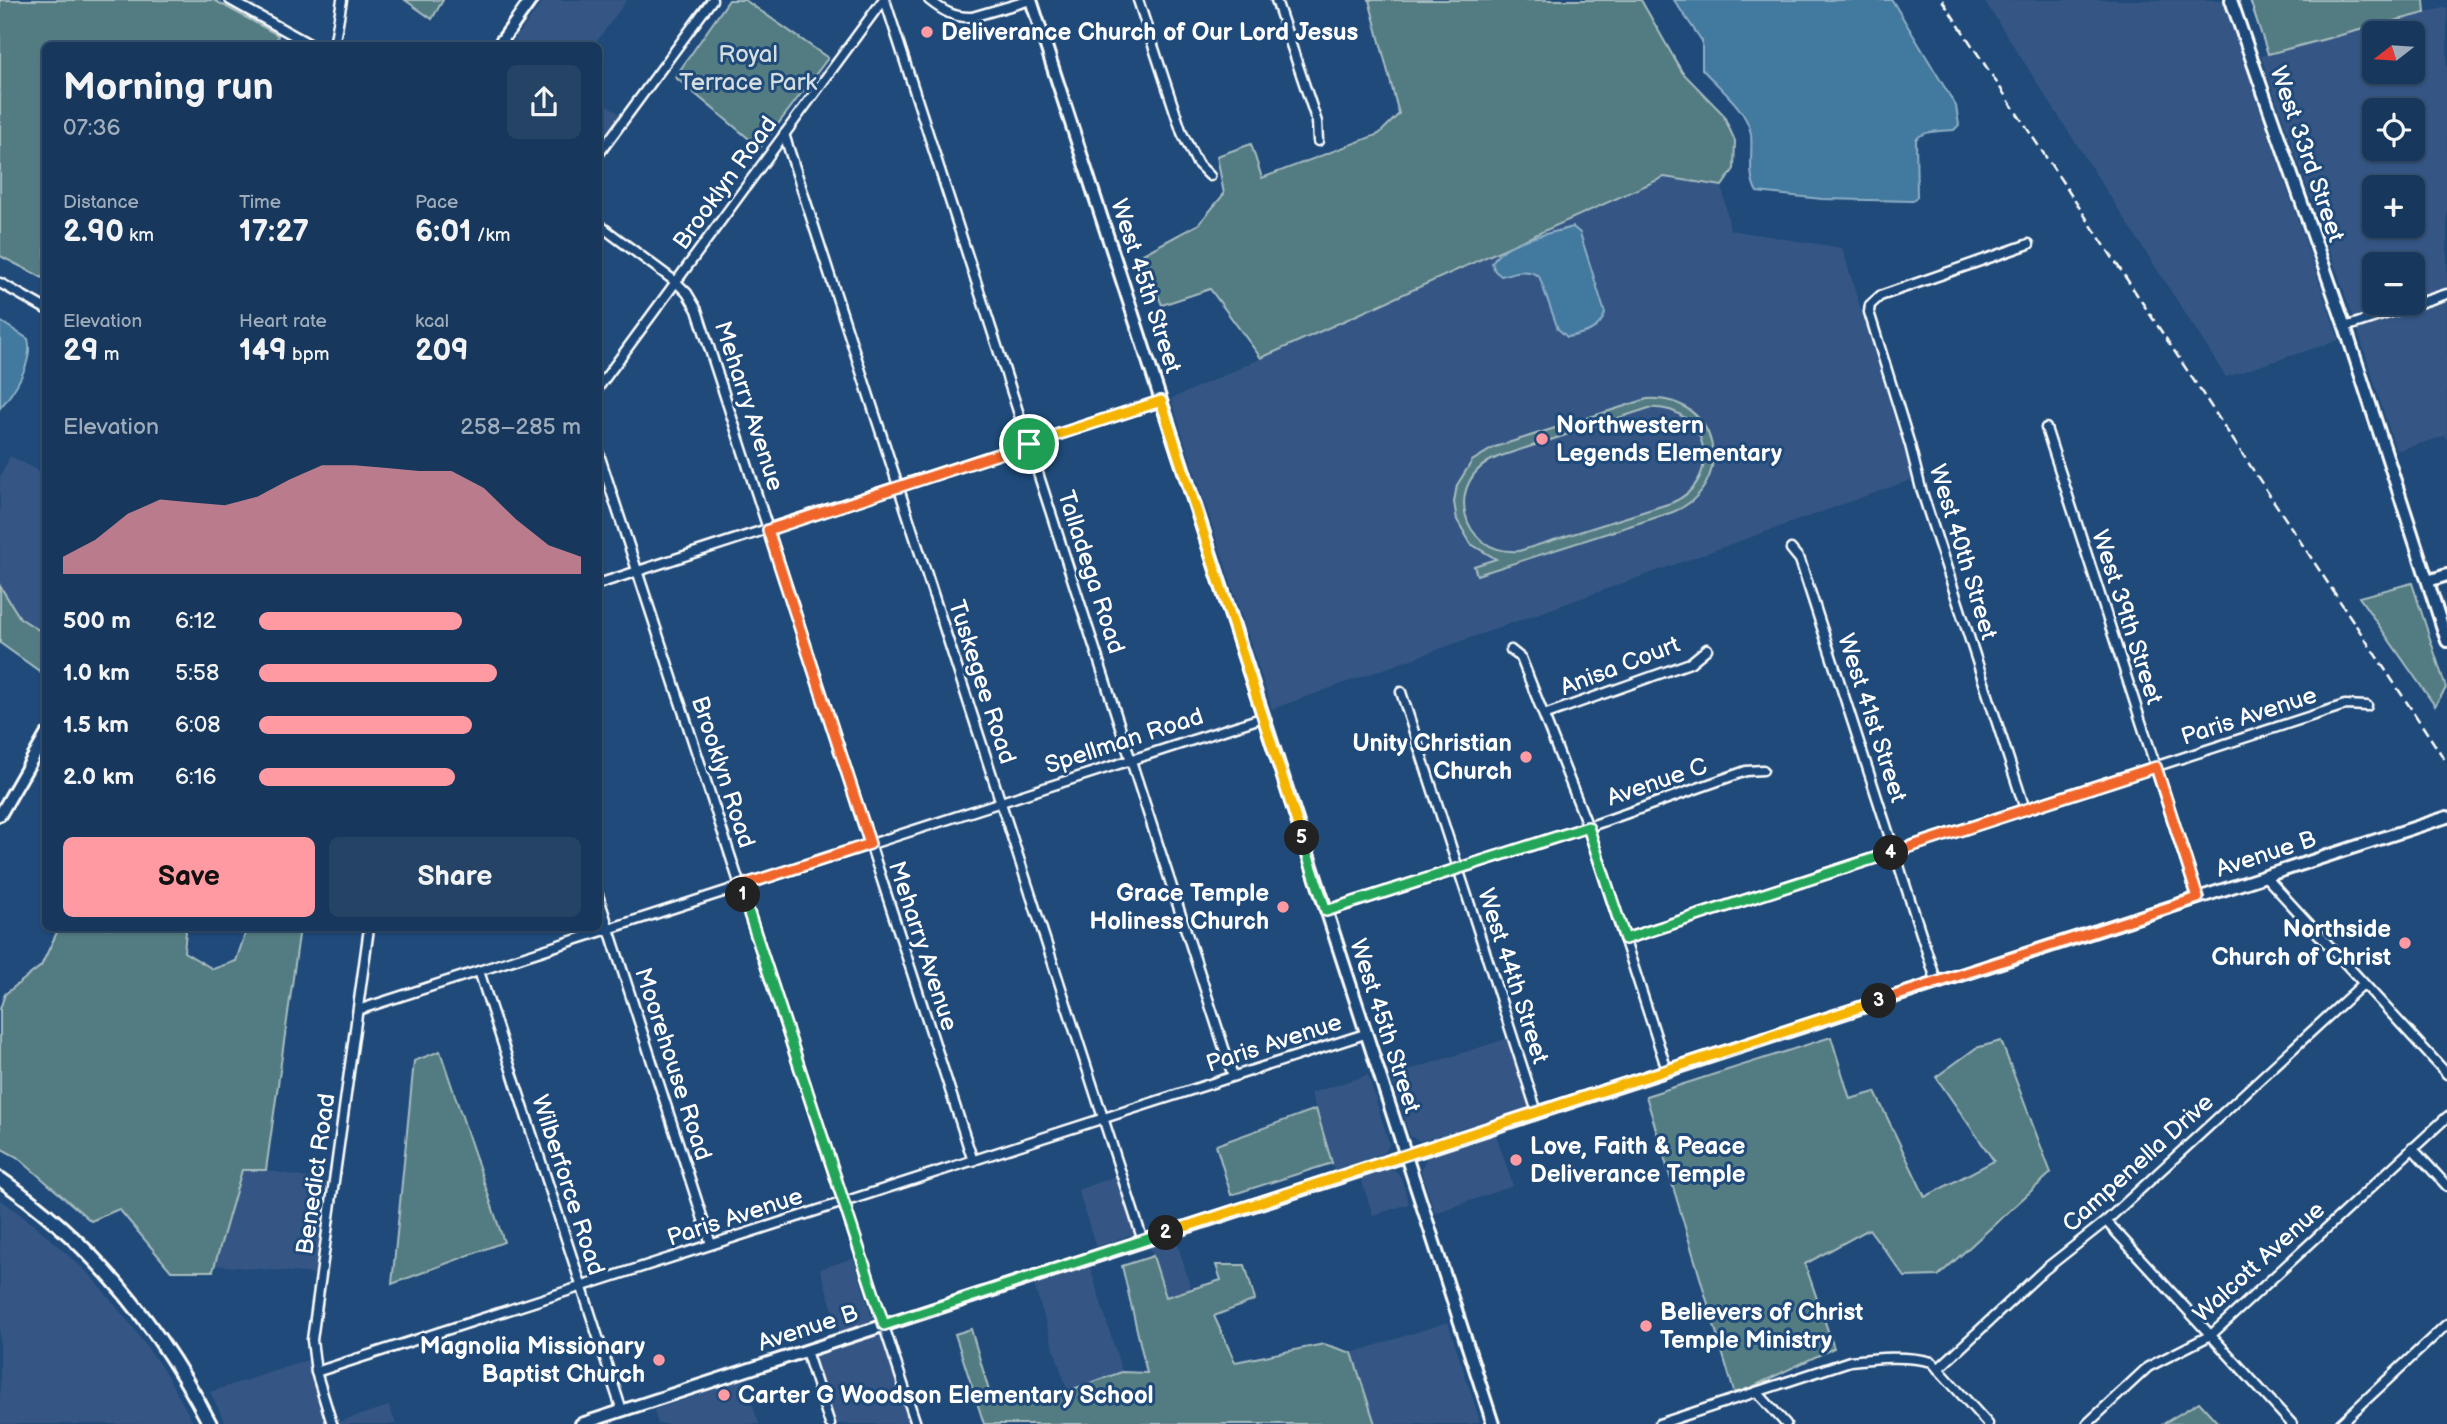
<!DOCTYPE html>
<meta charset="utf-8">
<style>
body{margin:0;font-family:"Balsamiq Sans",sans-serif;background:#244365;color:#f1f3f6;height:100vh;display:flex;flex-direction:column;font-size:26px;white-space:nowrap}
*{box-sizing:border-box;margin:0}
p{font-size:23px;color:#9eacbb}
.icon{flex:none;width:38px;height:38px;fill:none;stroke:currentColor;stroke-width:2;stroke-linecap:round;stroke-linejoin:round}
.map{position:relative;flex:1;overflow:hidden}
.panel{position:absolute;left:42px;top:42px;width:560px;height:889px;display:flex;flex-direction:column;background:#17385c;border-radius:10px;box-shadow:0 2px 5px #0004,0 0 0 2px #365272}
.panel>*{flex:none}
.needle{width:46px;rotate:253deg}
.buttons{position:absolute;left:2362px;top:21px;display:grid;gap:14px}
.buttons a{display:grid;place-items:center;width:63px;height:63px;border-radius:10px;background:#17385c;box-shadow:0 2px 5px #0004,0 0 0 2px #365272;font-size:35px}
.pin{position:absolute;display:grid;place-items:center;width:60px;height:60px;color:#fff;margin:-30px;border:4px solid #fff;border-radius:50%;box-shadow:0 2px 7px #0007}
.km{position:absolute;width:35px;height:35px;margin:-18px;border-radius:50%;background:#222;color:#fff;font-size:19px;line-height:35px;text-align:center}
.round{display:grid;place-items:center;flex:none;width:74px;height:74px;border-radius:10px;background:#244365}
.head{display:flex;align-items:center;justify-content:space-between;height:119px;padding:0 21px}
h1{font-size:38px;font-weight:800;line-height:52px}
.stats{display:grid;grid-template-columns:repeat(3,1fr);gap:10px;height:119px;padding:7px 21px}
.stats div{display:grid;align-content:center}
.stats b{font-size:30px;font-weight:800}
.stats small{font-size:19px;font-weight:400}
.stats p{font-size:19px}
.chart{height:196px;padding:14px 21px}
.chart p{display:flex;justify-content:space-between}
.chart svg{width:100%;height:126px;margin-top:7px;fill:#ff9aa2;opacity:.7}
.button{display:flex;gap:14px;margin-top:auto;padding:14px 21px}
.button a{flex:1;height:80px;border-radius:10px;background:#ff9aa2;color:#111;font-size:28px;font-weight:800;line-height:80px;text-align:center}
.button a+a{background:#244365;color:#f1f3f6}
ul{padding:0 21px;list-style:none;font-size:23px}
li{display:grid;grid-template-columns:112px 84px 1fr;align-items:center;height:52px}
li i{height:18px;border-radius:9px;background:#ff9aa2}
.map>svg:first-child{display:block}
.built{fill:#365785;fill-rule:evenodd}
.green{fill:#527b82;stroke:#a8bdc0;stroke-width:2;fill-rule:evenodd}
.water{fill:#42799e;stroke:#8eafc5;stroke-width:2}
.lines{fill:none;stroke-linecap:round;stroke-linejoin:round}
.street-casing{stroke:#fff;stroke-width:13}
.secondary-casing{stroke:#fff;stroke-width:16}
.primary-casing{stroke:#fff;stroke-width:18}
.street{stroke:#1f4a7a;stroke-width:8}
.secondary{stroke:#1f4a7a;stroke-width:10}
.primary{stroke:#1f4a7a;stroke-width:12}
.rail{stroke:#fff;stroke-width:2.5;stroke-dasharray:10 5;stroke-linecap:butt}
.split-1-casing{stroke:#fff;stroke-width:14}
.split-2-casing{stroke:#fff;stroke-width:14}
.split-3-casing{stroke:#fff;stroke-width:14}
.split-4-casing{stroke:#fff;stroke-width:14}
.split-5-casing{stroke:#fff;stroke-width:14}
.split-6-casing{stroke:#fff;stroke-width:14}
.split-1{stroke:#f0652b;stroke-width:9}
.split-2{stroke:#22a559;stroke-width:9}
.split-3{stroke:#f5b400;stroke-width:9}
.split-4{stroke:#f0652b;stroke-width:9}
.split-5{stroke:#22a559;stroke-width:9}
.split-6{stroke:#f5b400;stroke-width:9}
.poi-dot{fill:#ff9aa2;stroke:#1f4a7a;stroke-width:2.5}
.labels{text-anchor:middle;dominant-baseline:central;stroke-width:6;stroke-linejoin:round;paint-order:stroke}
.poi-label{font-size:24px;font-weight:bold;fill:#fff;stroke:#1f4a7a;text-anchor:start}
.park-label{font-size:24px;fill:#d4dee0;stroke:#1f4a7a}
.street-label{font-size:24px;fill:#fff;stroke:#1f4a7a}
</style>
<div class="map">
<svg width="2447" height="1424" viewBox="0 0 2447 1424">
<rect width="100%" height="100%" fill="#1f4a7a"/>
<filter id="ink" filterUnits="userSpaceOnUse"><feTurbulence type="fractalNoise" baseFrequency=".0143" numOctaves="2"/><feDisplacementMap in="SourceGraphic" scale="14" xChannelSelector="R" yChannelSelector="G"/><feConvolveMatrix kernelMatrix="1 2 1 2 8 2 1 2 1" color-interpolation-filters="sRGB"/></filter>
<g filter="url(#ink)">
<g class="built">
<polygon points="544,0 627,0 594,45 511,45"/>
<polygon points="1984,0 2222,0 2339,340 2226,377"/>
<path d="M2447,7v434l-2,-5 -49,15 -38,-120 -97,-275zM2375,33h38v39h-38zM2375,110h38v39h-38zM2375,187h38v39h-38zM2375,264h38v39h-38z"/>
<polygon points="599,99 621,115 599,146"/>
<polygon points="1664,177 1722,186 1730,230 1842,248 1913,479 1272,709 1171,399"/>
<polygon points="10,456 45,474 45,634 20,618 0,586 0,477"/>
<polygon points="1506,1039 1529,1108 1420,1141 1410,1136 1391,1076"/>
<polygon points="1368,1075 1389,1143 1386,1151 1380,1155 1334,1170 1311,1093"/>
<polygon points="1496,1135 1513,1186 1435,1213 1421,1171 1426,1158"/>
<polygon points="242,1170 266,1170 327,1182 315,1274 215,1265"/>
<polygon points="1391,1170 1397,1172 1401,1178 1409,1204 1373,1215 1361,1179"/>
<polygon points="1116,1176 1135,1234 1096,1247 1078,1190"/>
<polygon points="0,1199 38,1228 91,1276 131,1325 166,1374 194,1424 0,1424"/>
<polygon points="1176,1239 1191,1289 1166,1298 1150,1248"/>
<polygon points="854,1258 873,1321 840,1332 820,1269"/>
<polygon points="1090,1267 1122,1372 1067,1389 1034,1285"/>
<polygon points="1448,1322 1480,1421 1471,1424 1375,1424 1352,1353"/>
<polygon points="883,1334 913,1424 834,1424 813,1357"/>
<polygon points="320,1356 338,1422 389,1406 396,1424 226,1424 210,1392"/>
<polygon points="744,1380 759,1424 658,1424 654,1410"/>
</g>
<g class="green">
<polygon points="0,0 214,0 278,35 276,46 46,46 45,279 0,256"/>
<polygon points="405,0 443,0 432,19"/>
<polygon points="729,0 745,0 828,58 760,148 675,77"/>
<polygon points="1369,0 1641,0 1682,72 1723,114 1735,141 1734,169 1722,186 1664,177 1261,358 1210,289 1162,305 1141,255 1199,224 1224,194 1217,156 1251,144 1262,178 1379,134 1399,114"/>
<polygon points="2250,0 2424,0 2425,13 2268,54"/>
<path d="M1647,399c71,-5 92,85 26,113l-196,63 -3,-9 22,-7 -25,-15 -14,-24 -3,-18 3,-17 15,-24 23,-14zM1649,408c59,-4 77,73 22,95l-152,48c-59,5 -77,-72 -21,-94z"/>
<polygon points="2412,583 2446,688 2435,706 2359,597"/>
<polygon points="0,586 20,618 45,634 45,675 0,643"/>
<polygon points="59,928 181,928 186,931 184,952 213,969 236,961 247,928 300,928 266,1170 242,1170 213,1271 171,1271 119,1209 91,1221 17,1157 0,1148 0,1009 5,994 41,966"/>
<polygon points="1831,1037 1850,1099 1875,1092 1925,1197 1994,1161 1936,1077 1976,1048 2001,1041 2051,1173 1938,1276 1905,1277 1869,1229 1805,1264 1834,1348 1735,1395 1646,1096"/>
<polygon points="440,1051 504,1242 392,1284 414,1061"/>
<polygon points="1316,1109 1332,1163 1231,1195 1216,1145"/>
<polygon points="1153,1256 1166,1297 1221,1280 1216,1265 1245,1265 1255,1300 1214,1316 1235,1362 1324,1344 1352,1353 1375,1424 984,1424 955,1334 971,1329 989,1391 1038,1401 1122,1372 1147,1373 1122,1266"/>
<polygon points="2199,1402 2219,1424 2163,1424"/>
</g>
<g class="water">
<path d="M1674,0h218l64,106 3,19 -5,5c-12,1 -29,0 -38,9l1,58 -4,4 -91,-2 -65,-7c-10,-16 -4,-40 -6,-58 -4,-25 -33,-47 -49,-65v-28z"/>
<path d="M1573,227l7,6 25,80c-5,18 -22,21 -38,24l-9,-8 -19,-53c-13,-8 -24,-4 -38,0l-6,-5 -3,-8c11,-23 57,-29 81,-36z"/>
<path d="M0,321l28,18c6,23 -14,53 -28,69z"/>
</g>
<g class="lines">
<g class="street-casing">
<g id="street">
<polyline points="230,0 313,46"/>
<polyline points="885,0 1233,1076"/>
<path d="M929,0c14,11 25,18 43,17l59,-17"/>
<polyline points="1138,0 1182,133 1197,163 1210,176"/>
<polyline points="1276,0 1317,122 1318,141"/>
<polyline points="334,46 342,0"/>
<polyline points="784,134 1143,1241"/>
<polyline points="598,155 712,0"/>
<polyline points="598,224 676,282 687,293 697,310 973,1161"/>
<polyline points="0,283 46,309"/>
<polyline points="2345,327 2447,294"/>
<polyline points="598,388 883,0"/>
<polyline points="2046,428 2198,898"/>
<polyline points="598,451 916,1424"/>
<polyline points="1791,549 1800,560 1937,983"/>
<polyline points="598,584 1161,401"/>
<polyline points="1511,650 1521,658 1588,827 1667,1070"/>
<polyline points="1401,692 1537,1112"/>
<polyline points="1544,715 1690,663 1707,649"/>
<polyline points="2025,809 1921,489 1910,445 1869,312 1870,305 1880,296 2029,244"/>
<polyline points="2265,876 2447,1074"/>
<polyline points="598,895 711,1244"/>
<polyline points="1326,911 1588,827 1746,771 1763,770"/>
<polyline points="1625,939 2345,705 2367,706"/>
<polyline points="479,971 622,1411"/>
<polyline points="358,1010 1264,717"/>
<polyline points="2412,1148 2447,1186"/>
<polyline points="2106,1221 2292,1424"/>
<polyline points="806,1351 830,1424"/>
<polyline points="1938,1369 2044,1270 2106,1221 2363,984"/>
<polyline points="316,1372 1365,1034"/>
<polyline points="1757,1392 1786,1424"/>
<polyline points="332,1424 316,1372 312,1340 369,928"/>
<path d="M1659,1424l191,-63c26,-3 56,-6 82,1l56,62"/>
<polyline points="2087,1424 2148,1367 2211,1335 2447,1117"/>
<polyline points="2340,1424 2447,1324"/>
</g>
</g>
<g class="secondary-casing">
<g id="secondary">
<polyline points="1031,0 1493,1424"/>
<polyline points="2231,0 2345,327 2447,641"/>
<polyline points="498,46 531,0"/>
<polyline points="2428,581 2447,575"/>
<polyline points="0,815 46,735"/>
<polyline points="581,1424 2447,817"/>
</g>
</g>
<g class="primary-casing">
<path id="primary" d="M0,1179c90,62 160,148 210,245"/>
</g>
<use href="#street" class="street"/>
<use href="#secondary" class="secondary"/>
<use href="#primary" class="primary"/>
<polyline class="rail" points="1942,0 2447,763"/>
</g>
</g>
<g class="lines" filter="url(#ink)">
<g class="split-1-casing">
<polyline id="split-1" points="743,895 740,886 870,844 768,530 1029,444"/>
</g>
<g class="split-2-casing">
<polyline id="split-2" points="743,895 884,1325 1166,1233"/>
</g>
<g class="split-3-casing">
<polyline id="split-3" points="1166,1233 1879,1001"/>
</g>
<g class="split-4-casing">
<polyline id="split-4" points="1879,1001 2198,898 2156,767 1891,853"/>
</g>
<g class="split-5-casing">
<polyline id="split-5" points="1302,838 1326,911 1588,827 1625,939 1891,853"/>
</g>
<g class="split-6-casing">
<polyline id="split-6" points="1029,444 1161,401 1302,838"/>
</g>
<use href="#split-1" class="split-1"/>
<use href="#split-2" class="split-2"/>
<use href="#split-3" class="split-3"/>
<use href="#split-4" class="split-4"/>
<use href="#split-5" class="split-5"/>
<use href="#split-6" class="split-6"/>
</g>
<g class="poi-dot">
<circle cx="927" cy="32" r="7"/>
<circle cx="1542" cy="439" r="7"/>
<circle cx="1526" cy="757" r="7"/>
<circle cx="1283" cy="907" r="7"/>
<circle cx="2405" cy="943" r="7"/>
<circle cx="1516" cy="1160" r="7"/>
<circle cx="1646" cy="1326" r="7"/>
<circle cx="659" cy="1360" r="7"/>
<circle cx="724" cy="1395" r="7"/>
</g>
<g class="labels">
<g class="poi-label">
<text x="941" y="32">Deliverance Church of Our Lord Jesus</text>
<text x="1556" y="425">Northwestern<tspan x="1556" dy="28">Legends Elementary</tspan></text>
<text x="1512" y="743" text-anchor="end">Unity Christian<tspan x="1512" dy="28">Church</tspan></text>
<text x="1269" y="893" text-anchor="end">Grace Temple<tspan x="1269" dy="28">Holiness Church</tspan></text>
<text x="2391" y="929" text-anchor="end">Northside<tspan x="2391" dy="28">Church of Christ</tspan></text>
<text x="1530" y="1146">Love, Faith &amp; Peace<tspan x="1530" dy="28">Deliverance Temple</tspan></text>
<text x="1660" y="1312">Believers of Christ<tspan x="1660" dy="28">Temple Ministry</tspan></text>
<text x="645" y="1346" text-anchor="end">Magnolia Missionary<tspan x="645" dy="28">Baptist Church</tspan></text>
<text x="738" y="1395">Carter G Woodson Elementary School</text>
</g>
<g class="park-label">
<text x="748" y="54">Royal<tspan x="748" dy="28">Terrace Park</tspan></text>
</g>
<g class="street-label">
<text transform="translate(2307 154) rotate(71)">West 33rd Street</text>
<text transform="translate(725 183) rotate(-54)">Brooklyn Road</text>
<text transform="translate(1146 286) rotate(72)">West 45th Street</text>
<text transform="translate(749 406) rotate(72)">Meharry Avenue</text>
<text transform="translate(1963 552) rotate(73)">West 40th Street</text>
<text transform="translate(1091 572) rotate(72)">Talladega Road</text>
<text transform="translate(2127 617) rotate(72)">West 39th Street</text>
<text transform="translate(1620 666) rotate(-21)">Anisa Court</text>
<text transform="translate(982 682) rotate(72)">Tuskegee Road</text>
<text transform="translate(2249 716) rotate(-18)">Paris Avenue</text>
<text transform="translate(1872 718) rotate(72)">West 41st Street</text>
<text transform="translate(1124 741) rotate(-18)">Spellman Road</text>
<text transform="translate(723 772) rotate(72)">Brooklyn Road</text>
<text transform="translate(1657 782) rotate(-19)">Avenue C</text>
<text transform="translate(2266 854) rotate(-18)">Avenue B</text>
<text transform="translate(923 946) rotate(72)">Meharry Avenue</text>
<text transform="translate(1513 976) rotate(72)">West 44th Street</text>
<text transform="translate(1385 1026) rotate(72)">West 45th Street</text>
<text transform="translate(1274 1043) rotate(-18)">Paris Avenue</text>
<text transform="translate(673 1064) rotate(72)">Moorehouse Road</text>
<text transform="translate(2138 1163) rotate(-42)">Campenella Drive</text>
<text transform="translate(316 1174) rotate(-82)">Benedict Road</text>
<text transform="translate(568 1185) rotate(72)">Wilberforce Road</text>
<text transform="translate(735 1217) rotate(-18)">Paris Avenue</text>
<text transform="translate(2259 1262) rotate(-42)">Walcott Avenue</text>
<text transform="translate(808 1328) rotate(-18)">Avenue B</text>
</g>
</g>
</svg>
<div class="buttons">
<a><svg class="needle" viewBox="-14 -14 28 28"><path d="M0-13l5 13h-10z" fill="#e53935"/><path d="M0 13l5-13h-10z" fill="#9eacbb"/></svg></a>
<a><svg class="icon" aria-label="locate" viewBox="0 0 24 24"><circle cx="12" cy="12" r="6"/><path d="M12 2v4M12 18v4M2 12h4M18 12h4"/></svg></a>
<a>+</a>
<a>−</a>
</div>
<div class="pin" style="left:1029px;top:444px;background:#1e9e55"><svg class="icon" aria-label="arrive" viewBox="0 0 24 24"><path d="M6 21V4h12l-3 4 3 4H6"/></svg></div>
<b class="km" style="left:743px;top:895px">1</b>
<b class="km" style="left:1166px;top:1233px">2</b>
<b class="km" style="left:1879px;top:1001px">3</b>
<b class="km" style="left:1891px;top:853px">4</b>
<b class="km" style="left:1302px;top:838px">5</b>
<section class="panel">
<div class="head"><div><h1>Morning run</h1><p>07:36</p></div><a class="round"><svg class="icon" aria-label="share" viewBox="0 0 24 24"><path d="M12 15V3M7 8l5-5 5 5M5 13v7h14v-7"/></svg></a></div>
<div class="stats">
<div><p>Distance</p><b>2.90<small> km</small></b></div>
<div><p>Time</p><b>17:27</b></div>
<div><p>Pace</p><b>6:01<small> /km</small></b></div>
</div>
<div class="stats">
<div><p>Elevation</p><b>29<small> m</small></b></div>
<div><p>Heart rate</p><b>149<small> bpm</small></b></div>
<div><p>kcal</p><b>209</b></div>
</div>
<div class="chart"><p><span>Elevation</span>258–285 m</p>
<svg viewBox="0 0 160 44" preserveAspectRatio="none"><path d="M0 44V38L10 32L20 23L30 18L40 19L50 20L60 17L70 11L80 6L90 6L100 7L110 8L120 8L130 14L140 25L150 34L160 38V44z"/></svg>
</div>
<ul>
<li><b>500 m</b>6:12<i style="width:63%"></i></li>
<li><b>1.0 km</b>5:58<i style="width:74%"></i></li>
<li><b>1.5 km</b>6:08<i style="width:66%"></i></li>
<li><b>2.0 km</b>6:16<i style="width:61%"></i></li>
</ul>
<div class="button"><a>Save</a><a>Share</a></div>
</section>
</div>
